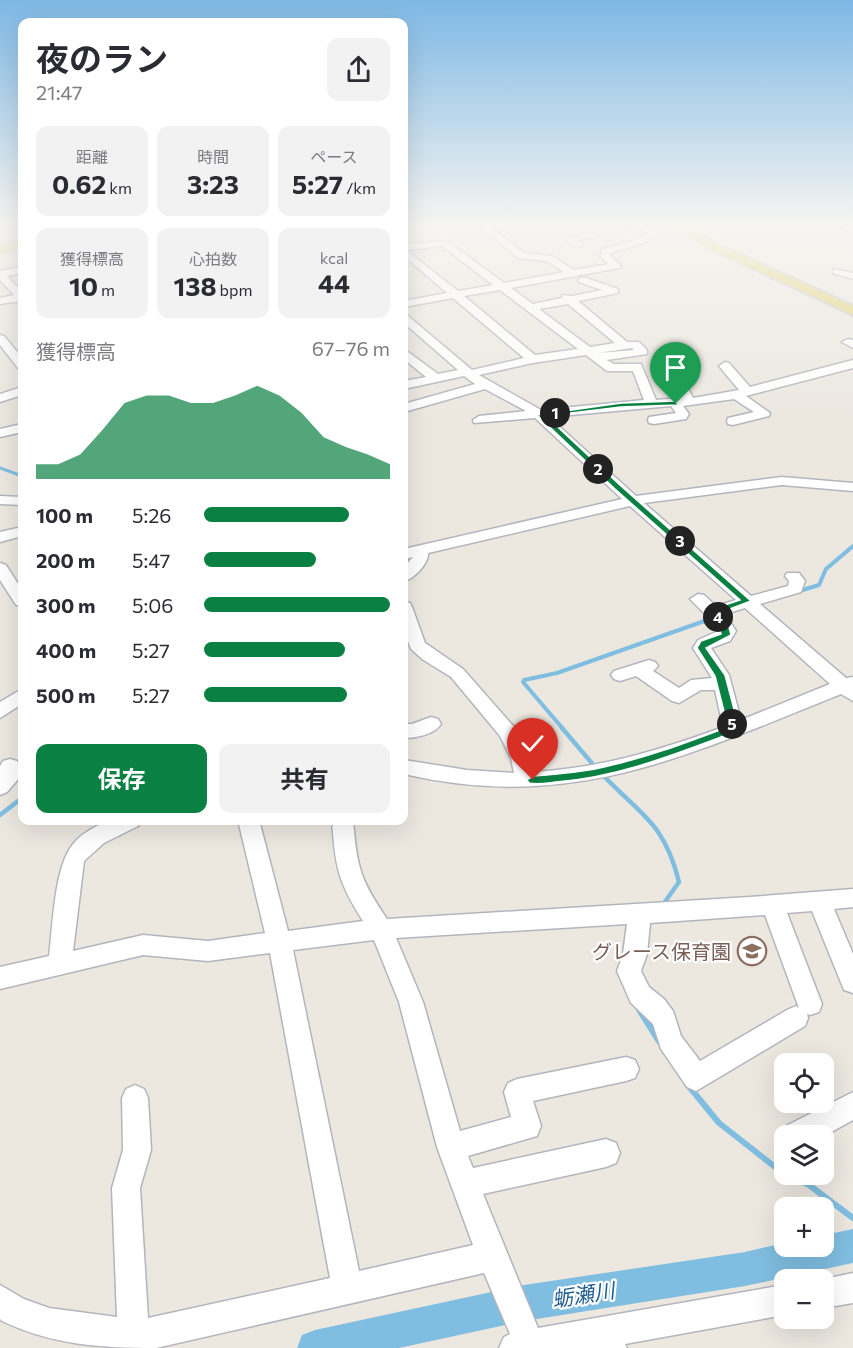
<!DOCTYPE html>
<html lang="ja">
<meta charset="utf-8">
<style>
body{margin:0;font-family:Commissioner,"Noto Sans JP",sans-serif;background:#f2f2f3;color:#2b2b33;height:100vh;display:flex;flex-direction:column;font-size:22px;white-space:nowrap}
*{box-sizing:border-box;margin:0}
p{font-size:20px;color:#7c7c81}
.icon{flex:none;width:33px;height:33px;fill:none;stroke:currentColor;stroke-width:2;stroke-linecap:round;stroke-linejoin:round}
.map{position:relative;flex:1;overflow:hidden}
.side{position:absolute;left:18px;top:18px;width:390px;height:807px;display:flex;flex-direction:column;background:#fff;border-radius:12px;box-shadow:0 6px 24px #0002}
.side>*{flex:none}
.controls{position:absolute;left:774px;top:1053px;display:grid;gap:12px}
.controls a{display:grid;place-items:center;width:60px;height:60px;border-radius:12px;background:#fff;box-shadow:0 6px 24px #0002;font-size:30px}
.pin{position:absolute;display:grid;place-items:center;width:51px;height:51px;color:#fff;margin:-62px -26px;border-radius:50% 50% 50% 0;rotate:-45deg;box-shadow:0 0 6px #0007}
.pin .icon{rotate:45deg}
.km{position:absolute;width:30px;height:30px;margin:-15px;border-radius:50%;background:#222;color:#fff;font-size:16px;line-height:30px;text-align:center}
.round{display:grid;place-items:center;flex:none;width:63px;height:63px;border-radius:12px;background:#f2f2f3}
.headline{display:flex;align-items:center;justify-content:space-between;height:102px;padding:0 18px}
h1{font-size:33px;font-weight:700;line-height:45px}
.stats{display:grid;grid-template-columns:repeat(3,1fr);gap:9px;height:102px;padding:6px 18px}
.stats div{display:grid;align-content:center;border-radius:12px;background:#f2f2f3;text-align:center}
.stats b{font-size:26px;font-weight:700}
.stats small{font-size:16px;font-weight:400}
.stats p{font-size:16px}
.chart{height:168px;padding:12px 18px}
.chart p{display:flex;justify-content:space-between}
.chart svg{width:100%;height:108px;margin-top:6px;fill:#0b8043;opacity:.7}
.cta{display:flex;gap:12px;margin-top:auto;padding:12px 18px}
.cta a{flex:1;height:69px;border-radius:12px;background:#0b8043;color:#fff;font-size:24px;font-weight:700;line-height:69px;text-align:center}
.cta a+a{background:#f2f2f3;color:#2b2b33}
ul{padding:0 18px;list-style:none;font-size:20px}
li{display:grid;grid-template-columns:96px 72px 1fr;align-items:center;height:45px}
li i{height:15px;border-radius:8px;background:#0b8043}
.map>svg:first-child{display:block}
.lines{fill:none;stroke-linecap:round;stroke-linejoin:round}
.stream-far3{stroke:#80bee1;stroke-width:3}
.stream-far2{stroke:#80bee1;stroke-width:4}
.stream-far1{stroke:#80bee1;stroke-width:4.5}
.stream{stroke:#80bee1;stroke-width:6}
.river{fill:#80bee1;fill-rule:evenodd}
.minor-casing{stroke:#b3b5be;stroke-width:3}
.major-casing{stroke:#c8c8c8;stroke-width:4}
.minor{fill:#fff;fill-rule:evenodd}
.major{fill:#e1d170;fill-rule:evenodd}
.route{fill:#0b8043;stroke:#fff;stroke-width:1.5}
.labels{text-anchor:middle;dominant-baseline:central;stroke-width:4.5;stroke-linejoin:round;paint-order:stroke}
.near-education-label{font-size:20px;fill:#785e54;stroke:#fff;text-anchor:end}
.near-water-label{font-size:21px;font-style:italic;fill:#1e5d8e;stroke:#fff}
</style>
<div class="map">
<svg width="853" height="1348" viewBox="0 0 853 1348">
<rect width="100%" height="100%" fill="#ece8e0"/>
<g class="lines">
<polyline class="stream-far3" points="0,468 22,476"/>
<g class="stream-far2">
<polyline points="777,598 819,585 826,569 853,546"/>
<polyline points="564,730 523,682 524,680 557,673 713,618"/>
</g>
<g class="stream-far1">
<polyline points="562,728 596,768"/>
<path d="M601,773c39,42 63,48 78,109l-17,24"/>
<polyline points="0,815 22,798"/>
</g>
<g class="stream">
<polyline points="638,1008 660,1043"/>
<polyline points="687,1084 719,1123 784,1174"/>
<polyline points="785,1174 809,1185 853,1218"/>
</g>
<polygon class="river" points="853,1229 853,1263 745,1286 524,1321 399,1348 297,1348 302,1335 315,1330 524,1285 745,1252 784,1243 784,1246 824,1246 824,1235"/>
<g class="minor-casing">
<g id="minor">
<polygon points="0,226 17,226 0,232"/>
<polygon points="404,226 421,226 404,232"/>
<path d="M479,226h10l35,27 28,3 22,14 35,-6 -9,-8 3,-7 26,-7 21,-9 -25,-7 34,3 23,-3 -47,20 -25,7v2l11,11 -2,2 -108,20 22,16 29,-6v-3l10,1 30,-6 -23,-8 -1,-2 5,-3 35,12v4l-40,8 49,41h12l8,8v4l-40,6 7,4h27l15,36 25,-2 -15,-29 6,-4 6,4 15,29 46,-8 -20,-24 6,-4 4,1 21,24 103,-27v8l-107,28 24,17 -1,3 -36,9 -5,-1 -1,-3 1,-3 26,-6 -20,-13 -51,7 6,8 -3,5 -32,5 -5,-1 -1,-3 1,-3 27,-4 -5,-7 -122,11 87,79 146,-19 71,6v8l-71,-6 -138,18 107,93 37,-10 1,-5 -4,-5 2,-3h12l6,8 -4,11 -41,12 86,74 7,-1v24l-12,-7c-153,61 -268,119 -437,80v-14l63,10 47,3 -3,-15 -11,-22 -49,-59 -29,-18 -11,-10 -7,-18v-29l6,1 2,4 13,36 38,26 51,58 17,31 3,14c66,-4 128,-22 189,-45l-8,-37h-14l-22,13 -7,-2 -36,-25 -16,5 -6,-2 -3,-4 3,-4 35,-11 6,2 3,4 -5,5 26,17 12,-8 21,-2 -19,-30 5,-8 20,-9 -5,-9 -23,-23 8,-5 6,1 12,11 20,-6 -106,-94 -202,47c1,10 -14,26 -24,28v-14l9,-10 -9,2v-10l218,-50 -87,-81 -61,5 -1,-3 6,-4 47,-5 -41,-22 -81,23v-8l71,-20 -11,-8 -60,13v-8l22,-4 -22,-18v-8l4,1 30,22 20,-4 -54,-47v-8l4,1 64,54 52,-12 -71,-60 -49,9v-6l43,-8 -43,-37v-12l43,-3 57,42 60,-11 -17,-11 -29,-3zM442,246l51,39 -35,6 -52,-41zM500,290l78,59 -43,6 -71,-59zM568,304l47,39 -25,4 -51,-38zM632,348l2,2 -36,3zM586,355l21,16h26l11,29 -103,10 -62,-35 54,-12zM745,608l85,76 -89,36 -12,-45 -18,-27 19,-7 6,-10 -11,-17z"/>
<polygon points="589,226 603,226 594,231 599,235 597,237 577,240 583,245 581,247 575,247 564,239 587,233 583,230"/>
<polygon points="839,226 853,226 853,232 840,228"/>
<polygon points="22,267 22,273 7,276 22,292 22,301 0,304 0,298 14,295 0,280 0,271"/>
<polygon points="833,269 853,273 853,279 833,273"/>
<polygon points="0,335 4,336 22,358 22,368 18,368 0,345"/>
<polygon points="848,339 853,340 853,348 842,342"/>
<polygon points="22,387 22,395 0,402 0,394"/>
<polygon points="22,424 22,432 0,437 0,429"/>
<polygon points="0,496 22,497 22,505 0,504"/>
<polygon points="22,527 22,536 0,542 0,532"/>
<polygon points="0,563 6,565 22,590 22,606 16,605 0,580"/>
<polygon points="22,689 22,704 0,718 0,702"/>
<path d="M431,717l7,2 3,5c-7,11 -26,14 -37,14v-14h8z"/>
<polygon points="10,759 17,761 20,766 20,777 7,792 0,795 0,766 3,761"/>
<path d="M109,820h32l-3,6 -34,17 -20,18 -11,90 70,-16 65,6 57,-8 -27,-113h21l29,111 75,-10c-25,-39 -28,-55 -31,-101h21c4,48 7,59 34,99l363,-22 103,-8v18l-19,2 19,45v39l-9,-3 -32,-79 -25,2 35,91 -3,8 -9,3 -3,-1 1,4 -3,8 -109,65 -9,-4 -26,-38 -8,-25 -22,-21 -14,-32 6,-17 4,-30 -231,14 27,64 37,129 51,-14 -7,-25 4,-9 9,-4 109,-22 9,3 4,9 -4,9 -9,3 -93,20 8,25 -4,10 -69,20 5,12 133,-29 10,4 4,10 -4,10 -10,4 -123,27 55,134 246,-43v30l-159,29 2,4h-128l5,-11 6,-3 -26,-61 -328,75c-55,0 -104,-3 -154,-27l-2,-2v-34l24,14 25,9 68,9 -5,-129 11,-38 -1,-52 4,-9 9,-4 9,4 4,9 3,52 -11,38 8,130 182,-40 -60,-325 -62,8 -65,-6 -143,34v-22l49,-11c4,-30 5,-91 25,-113 9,-11 23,-17 35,-23zM765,915l34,93 -3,-2 -9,4 -87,51 -19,-25 -8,-25 -9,-12 -15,-12 -8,-16 6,-17 3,-31zM374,940l25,62 38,145 36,98 -114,26 -66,-321z"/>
<polygon points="853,1092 853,1120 824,1136 784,1136 784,1141 782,1136 786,1126"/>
<polygon points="853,1273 853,1303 824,1308 824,1280 820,1280"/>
</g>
</g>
<g class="major-casing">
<g id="major">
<polygon points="675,226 689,226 715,243 853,306 853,315 707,247"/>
<polygon points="22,240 22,247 0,253 0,245"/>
</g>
</g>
<use href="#minor" class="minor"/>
<use href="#major" class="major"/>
</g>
<linearGradient id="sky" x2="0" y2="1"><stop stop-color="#7eb8e5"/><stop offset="0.54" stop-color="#f6f5f1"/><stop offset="1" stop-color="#f6f5f1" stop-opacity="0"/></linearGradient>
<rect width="853" height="415" fill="url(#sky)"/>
<path class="route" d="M676,401l2,4 -57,2 -75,9 75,70 130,115 -32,12 9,10 3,12 -25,13 19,27 14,53 -2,3c-59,22 -117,46 -181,51 -9,1 -18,3 -27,1l-2,-3 6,-4c26,-2 53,-4 79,-11 40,-9 78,-24 116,-38l-13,-51 -18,-28 4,-7 20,-7 -2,-10 -10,-12 1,-2 30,-10 -125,-111 -78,-74 84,-12z"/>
<defs>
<g id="school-ring" transform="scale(1.5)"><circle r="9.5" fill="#fff" stroke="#8d6e63" stroke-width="1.5"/><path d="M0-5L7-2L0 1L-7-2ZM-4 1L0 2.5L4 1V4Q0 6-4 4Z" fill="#8d6e63"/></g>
</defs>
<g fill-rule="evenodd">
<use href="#school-ring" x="752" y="951"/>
</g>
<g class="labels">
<g class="near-education-label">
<text x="731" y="951">グレース保育園</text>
</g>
<g class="near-water-label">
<text transform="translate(583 1294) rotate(-9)">蛎瀬川</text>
</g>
</g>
</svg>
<div class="controls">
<a><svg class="icon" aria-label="locate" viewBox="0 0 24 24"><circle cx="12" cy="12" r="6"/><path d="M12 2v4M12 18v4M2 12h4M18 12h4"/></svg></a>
<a><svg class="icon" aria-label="layers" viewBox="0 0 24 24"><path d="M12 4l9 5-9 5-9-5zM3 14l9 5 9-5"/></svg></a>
<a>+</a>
<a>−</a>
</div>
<div class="pin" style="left:676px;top:404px;background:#1e9e55"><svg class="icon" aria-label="arrive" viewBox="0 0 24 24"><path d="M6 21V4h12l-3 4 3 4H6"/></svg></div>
<div class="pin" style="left:533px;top:780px;background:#d93025"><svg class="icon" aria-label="check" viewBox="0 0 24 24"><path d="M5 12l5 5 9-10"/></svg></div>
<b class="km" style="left:555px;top:413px">1</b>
<b class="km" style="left:598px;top:469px">2</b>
<b class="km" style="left:680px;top:541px">3</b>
<b class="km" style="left:718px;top:617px">4</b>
<b class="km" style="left:732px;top:724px">5</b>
<section class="side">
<div class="headline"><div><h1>夜のラン</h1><p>21:47</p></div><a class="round"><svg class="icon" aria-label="share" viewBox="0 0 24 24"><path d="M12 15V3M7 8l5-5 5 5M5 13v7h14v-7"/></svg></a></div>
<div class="stats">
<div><p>距離</p><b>0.62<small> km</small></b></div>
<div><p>時間</p><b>3:23</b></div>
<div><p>ペース</p><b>5:27<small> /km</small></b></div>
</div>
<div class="stats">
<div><p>獲得標高</p><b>10<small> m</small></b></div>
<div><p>心拍数</p><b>138<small> bpm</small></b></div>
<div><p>kcal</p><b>44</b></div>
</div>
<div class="chart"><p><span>獲得標高</span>67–76 m</p>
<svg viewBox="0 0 160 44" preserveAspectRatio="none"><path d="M0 44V38L10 38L20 34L30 24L40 13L50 10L60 10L70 13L80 13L90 10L100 6L110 10L120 17L130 27L140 31L150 34L160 38V44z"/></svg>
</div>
<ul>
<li><b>100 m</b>5:26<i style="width:78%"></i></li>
<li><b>200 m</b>5:47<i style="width:60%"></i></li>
<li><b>300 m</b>5:06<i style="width:100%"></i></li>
<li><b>400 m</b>5:27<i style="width:76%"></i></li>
<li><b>500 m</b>5:27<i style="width:77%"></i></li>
</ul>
<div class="cta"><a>保存</a><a>共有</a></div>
</section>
</div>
